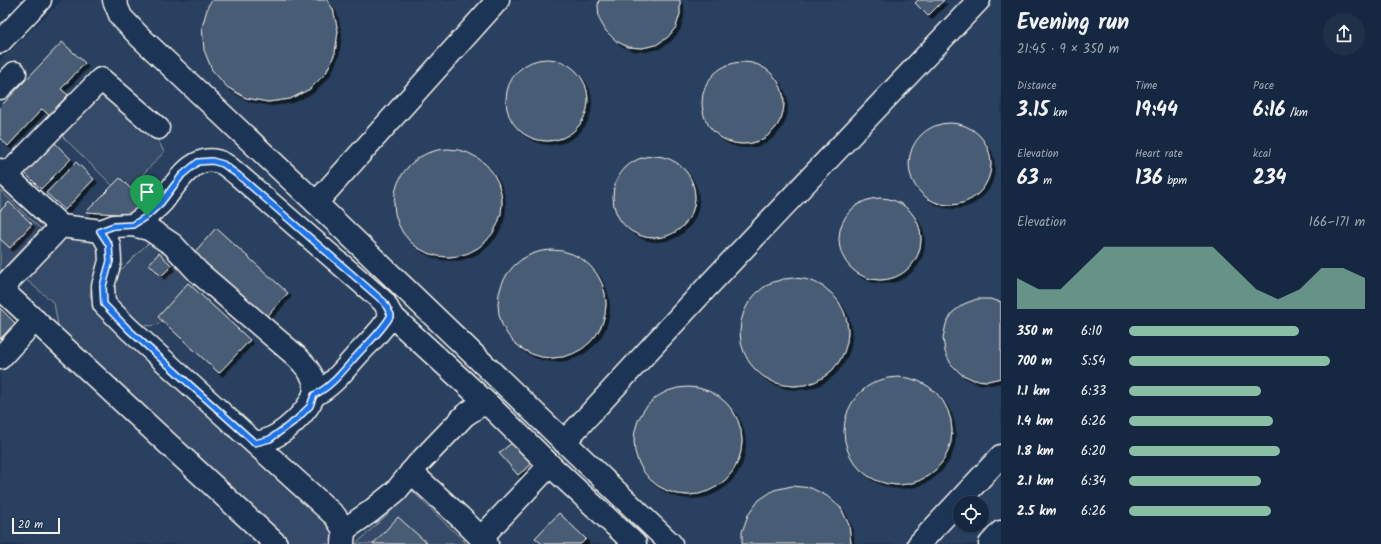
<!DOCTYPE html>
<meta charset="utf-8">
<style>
body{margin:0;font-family:Kalam,sans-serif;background:#1f3048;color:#f1f3f6;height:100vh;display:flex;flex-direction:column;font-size:15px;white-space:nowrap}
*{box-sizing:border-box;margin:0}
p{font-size:13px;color:#9ea6b1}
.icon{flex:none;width:22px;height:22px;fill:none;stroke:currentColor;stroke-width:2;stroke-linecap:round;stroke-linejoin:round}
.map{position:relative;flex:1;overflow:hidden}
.sheet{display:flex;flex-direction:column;background:#162841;width:380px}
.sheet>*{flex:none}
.controls{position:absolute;left:953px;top:496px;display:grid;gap:8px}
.controls a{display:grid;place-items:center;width:36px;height:36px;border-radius:50%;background:#162841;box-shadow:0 1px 3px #0004,0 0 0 1px #35445a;font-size:20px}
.scale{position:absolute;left:12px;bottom:10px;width:48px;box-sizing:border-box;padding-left:4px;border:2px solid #f4f1e8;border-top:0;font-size:11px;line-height:14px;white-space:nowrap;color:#f4f1e8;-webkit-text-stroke:3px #1d3557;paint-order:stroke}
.pin{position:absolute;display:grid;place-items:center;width:34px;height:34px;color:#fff;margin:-41px -17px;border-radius:50% 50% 50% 0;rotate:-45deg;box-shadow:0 0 4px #0007}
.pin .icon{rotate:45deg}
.round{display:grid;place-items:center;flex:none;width:42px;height:42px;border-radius:21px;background:#1f3048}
.overview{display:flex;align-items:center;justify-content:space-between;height:68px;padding:0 16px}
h1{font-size:22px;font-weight:600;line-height:30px}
.figures{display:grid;grid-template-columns:repeat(3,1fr);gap:6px;height:68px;padding:4px 16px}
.figures div{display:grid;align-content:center}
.figures b{font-size:20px;font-weight:600}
.figures small{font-size:11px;font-weight:400}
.figures p{font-size:11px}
.chart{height:112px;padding:8px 16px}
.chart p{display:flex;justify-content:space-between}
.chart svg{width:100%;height:72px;margin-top:4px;fill:#8abfa5;opacity:.7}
ul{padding:0 16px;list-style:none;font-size:13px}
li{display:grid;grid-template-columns:64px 48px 1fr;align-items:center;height:30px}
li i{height:10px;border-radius:5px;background:#8abfa5}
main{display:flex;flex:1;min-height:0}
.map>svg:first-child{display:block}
.built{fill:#2a4060;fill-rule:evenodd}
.green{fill:#354a67;stroke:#949ea8}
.building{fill:#485b74;stroke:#f4f1e8;filter:url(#shadow)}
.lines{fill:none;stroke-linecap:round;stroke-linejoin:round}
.minor-casing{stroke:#f4f1e8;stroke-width:25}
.minor{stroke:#1d3557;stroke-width:22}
.route-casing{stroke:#fff;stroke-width:8}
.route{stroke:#1a73e8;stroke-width:5}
</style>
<main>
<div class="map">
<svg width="1001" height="544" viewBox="0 0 1001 544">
<defs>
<filter id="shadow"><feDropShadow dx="3.5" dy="3.5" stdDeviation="0" flood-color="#0009"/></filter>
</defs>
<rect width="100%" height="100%" fill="#1d3557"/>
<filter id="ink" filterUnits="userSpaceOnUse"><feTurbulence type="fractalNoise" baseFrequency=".025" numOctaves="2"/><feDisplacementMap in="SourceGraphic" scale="8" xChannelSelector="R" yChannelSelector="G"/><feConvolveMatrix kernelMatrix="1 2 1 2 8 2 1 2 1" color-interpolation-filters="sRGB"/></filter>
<g filter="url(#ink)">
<path class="built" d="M62,0h939v544h-1001v-483zM960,503h22v22h-22z"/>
<g class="green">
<polygon points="102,93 155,134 164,152 130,188 120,178 113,186 61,135"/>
<polygon points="0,190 41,229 0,272"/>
<polygon points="89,236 98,244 103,251 100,268 94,275 90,295 96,310 332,525 335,544 288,544 59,331 54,303 23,277 66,237"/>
<path d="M153,242l9,5 33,36 -36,41c-24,8 -35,-13 -48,-29l2,-17 33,-33z"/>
<polygon points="412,491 467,544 356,544"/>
</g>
<g class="building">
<polygon points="212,0 327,0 333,9 338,31 335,53 326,73 310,89 290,99 268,102 246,98 227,87 212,70 204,50 202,27 208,6"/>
<polygon points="599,0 680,0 680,14 676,27 668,37 656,45 642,48 628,47 616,41 606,31 599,19 598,5"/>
<polygon points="918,0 944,0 928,16 915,3"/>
<polygon points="62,42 85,63 61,89 68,95 49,115 42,109 8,146 0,138 0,107"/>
<circle cx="547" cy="100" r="41"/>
<circle cx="743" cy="103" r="41"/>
<circle cx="950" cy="164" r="41"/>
<polygon points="55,143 71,159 41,189 25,173"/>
<circle cx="448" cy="203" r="54"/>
<circle cx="654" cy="197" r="41"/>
<polygon points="76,162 94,179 65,210 46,193"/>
<polygon points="120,178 144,202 132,215 86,212"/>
<circle cx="880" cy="239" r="41"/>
<polygon points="9,202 32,224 10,248 0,239 0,211"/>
<polygon points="216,228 288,293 263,321 191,256"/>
<circle cx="552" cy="304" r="54"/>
<polygon points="159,253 172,266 161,276 149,264"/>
<circle cx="794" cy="332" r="54"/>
<polygon points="188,283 250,340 219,373 158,317"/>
<polygon points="977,299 990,299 1001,302 1001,378 988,381 974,380 961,374 951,364 945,352 943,338 946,324 953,312 964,304"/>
<polygon points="0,308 15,323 0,339"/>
<circle cx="898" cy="431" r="54"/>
<circle cx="688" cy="441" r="54"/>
<polygon points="513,442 532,464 518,475 499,453"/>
<polygon points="792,486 811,488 827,496 841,508 849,525 851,544 742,544 742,532 748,515 759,500 774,490"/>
<polygon points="559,513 586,539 581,544 542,544 535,538"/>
<polygon points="398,517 428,544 373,544"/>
</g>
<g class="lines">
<g class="minor-casing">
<g id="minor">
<polyline points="114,0 121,17 139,36 316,203 671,544"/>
<polyline points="0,42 40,0"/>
<polyline points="0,88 15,73"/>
<path d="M0,170l61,56 40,5 13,-5 19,-1 16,4 24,16 25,27 98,84c7,7 15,15 18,25 7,21 -27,50 -44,58 -5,2 -10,3 -15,4"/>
<polyline points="6,176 101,79 158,128"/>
<polyline points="316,203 498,0"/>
<path d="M133,225c10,-7 21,-14 29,-23 14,-18 33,-53 62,-38 5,3 10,8 14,11l146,127 7,13c-8,15 -20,25 -32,38 -14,15 -26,33 -45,42"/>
<polyline points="101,231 109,245 110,261 103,286 104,304 129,329 335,516 344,530 343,544"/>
<polyline points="0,288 276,544"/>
<polyline points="1,289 61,226"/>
<polyline points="391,315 490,406"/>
<polyline points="0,358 35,320"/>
<polyline points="564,442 706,288 979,0"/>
<polyline points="411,472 460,517 487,544"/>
<polyline points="344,530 370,512 396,491 418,464 465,415 480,405 490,406 550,465 635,544"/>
<polyline points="481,538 550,465"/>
<polyline points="919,544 1001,456"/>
<polyline points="990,544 1001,532"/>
</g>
</g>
<use href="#minor" class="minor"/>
</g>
</g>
<g class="lines" filter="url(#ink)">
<g class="route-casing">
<path id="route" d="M212,161l11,3 15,11 146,127 7,13c-8,15 -20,25 -32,38 -14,15 -26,33 -45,42l-4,11 -14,14 -26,19 -15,4 -126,-113 -25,-26 -1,-18 7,-25 -1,-16 -9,-14 14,-5 19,-1 14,-9 14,-13 21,-28 16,-13z"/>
</g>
<use href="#route" class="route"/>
</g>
</svg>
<div class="controls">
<a><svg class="icon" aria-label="locate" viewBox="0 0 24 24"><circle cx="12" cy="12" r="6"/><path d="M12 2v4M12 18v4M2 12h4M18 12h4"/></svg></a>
</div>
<div class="scale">20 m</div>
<div class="pin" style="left:147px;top:216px;background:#1e9e55"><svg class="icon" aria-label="arrive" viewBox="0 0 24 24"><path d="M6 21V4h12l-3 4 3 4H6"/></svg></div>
</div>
<section class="sheet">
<div class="overview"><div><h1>Evening run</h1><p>21:45 · 9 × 350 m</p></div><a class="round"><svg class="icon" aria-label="share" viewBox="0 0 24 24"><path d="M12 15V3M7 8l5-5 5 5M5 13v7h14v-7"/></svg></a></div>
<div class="figures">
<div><p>Distance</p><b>3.15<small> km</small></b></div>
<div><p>Time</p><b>19:44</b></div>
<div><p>Pace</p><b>6:16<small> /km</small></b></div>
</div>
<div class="figures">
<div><p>Elevation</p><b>63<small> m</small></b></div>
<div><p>Heart rate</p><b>136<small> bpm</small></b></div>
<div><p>kcal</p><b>234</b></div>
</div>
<div class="chart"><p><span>Elevation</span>166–171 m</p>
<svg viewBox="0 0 160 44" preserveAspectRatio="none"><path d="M0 44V25L10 32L20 32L30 19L40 6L50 6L60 6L70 6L80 6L90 6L100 19L110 32L120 38L130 32L140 19L150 19L160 25V44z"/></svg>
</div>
<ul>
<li><b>350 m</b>6:10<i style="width:72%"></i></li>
<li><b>700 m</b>5:54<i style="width:85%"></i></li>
<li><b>1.1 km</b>6:33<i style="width:56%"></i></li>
<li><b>1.4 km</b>6:26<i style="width:61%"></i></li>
<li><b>1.8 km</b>6:20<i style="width:64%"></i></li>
<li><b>2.1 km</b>6:34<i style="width:56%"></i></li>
<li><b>2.5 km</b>6:26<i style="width:60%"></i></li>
</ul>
</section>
</main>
